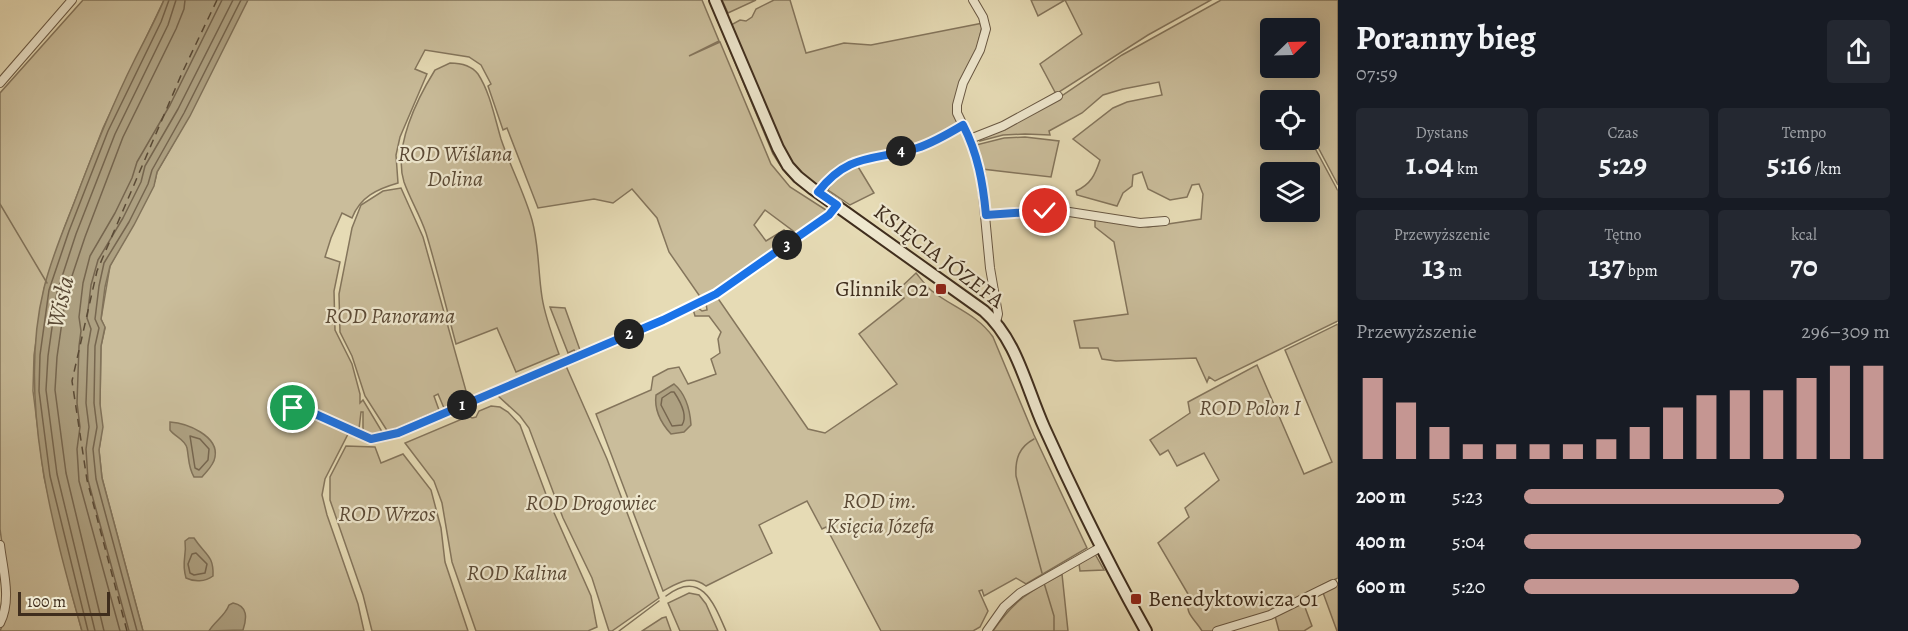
<!DOCTYPE html>
<html lang="pl">
<meta charset="utf-8">
<style>
body{margin:0;font-family:Alegreya,serif;background:#242831;color:#f1f3f6;height:100vh;display:flex;flex-direction:column;font-size:22px;white-space:nowrap}
*{box-sizing:border-box;margin:0}
p{font-size:20px;color:#9ea1a6}
.icon{flex:none;width:33px;height:33px;fill:none;stroke:currentColor;stroke-width:2;stroke-linecap:round;stroke-linejoin:round}
.map{position:relative;flex:1;overflow:hidden}
.details{display:flex;flex-direction:column;background:#171b24;width:570px}
.details>*{flex:none}
.needle{width:39px;rotate:67deg}
.buttons{position:absolute;left:1260px;top:18px;display:grid;gap:12px}
.buttons a{display:grid;place-items:center;width:60px;height:60px;border-radius:6px;background:#171b24;box-shadow:0 3px 15px #0003;font-size:30px}
.scale{position:absolute;left:18px;bottom:15px;width:92px;box-sizing:border-box;padding-left:6px;border:3px solid #3f2d1d;border-top:0;font-size:16px;line-height:21px;white-space:nowrap;color:#3f2d1d;-webkit-text-stroke:4px #efe8cf;paint-order:stroke}
.pin{position:absolute;display:grid;place-items:center;width:51px;height:51px;color:#fff;margin:-26px;border:3px solid #fff;border-radius:50%;box-shadow:0 2px 6px #0007}
.km{position:absolute;width:30px;height:30px;margin:-15px;border-radius:50%;background:#222;color:#fff;font-size:16px;line-height:30px;text-align:center}
.round{display:grid;place-items:center;flex:none;width:63px;height:63px;border-radius:6px;background:#242831}
.head{display:flex;align-items:center;justify-content:space-between;height:102px;padding:0 18px}
h1{font-size:33px;font-weight:600;line-height:45px}
.figures{display:grid;grid-template-columns:repeat(3,1fr);gap:9px;height:102px;padding:6px 18px}
.figures div{display:grid;align-content:center;border-radius:6px;background:#242831;text-align:center}
.figures b{font-size:30px;font-weight:600}
.figures small{font-size:16px;font-weight:400}
.figures p{font-size:16px}
.chart{height:168px;padding:12px 18px}
.chart p{display:flex;justify-content:space-between}
.chart svg{width:100%;height:108px;margin-top:6px;stroke:#c59692;stroke-width:6}
ul{padding:0 18px;list-style:none;font-size:20px}
li{display:grid;grid-template-columns:96px 72px 1fr;align-items:center;height:45px}
li i{height:15px;border-radius:8px;background:#c59692}
main{display:flex;flex:1;min-height:0}
.map>svg:first-child{display:block}
.green{fill:#cabd9b;stroke:#84755c;stroke-width:1.5;fill-rule:evenodd}
.water{fill:#ada081;stroke:#817259;stroke-width:1.5}
.lines{fill:none;stroke-linecap:round;stroke-linejoin:round}
.shore{stroke:#76664f;stroke-width:1.5}
.stream{stroke:#817259;stroke-width:1.5}
.ferry{stroke:#5a4a36;stroke-width:1.5;stroke-dasharray:8 6;stroke-linecap:butt}
.minor-casing{stroke:#695843;stroke-width:10}
.secondary-casing{stroke:#3f2d1d;stroke-width:14}
.minor{stroke:#efe8cf;stroke-width:8}
.secondary{stroke:#efe8cf;stroke-width:10}
.route-casing{stroke:#fff;stroke-width:12}
.route{stroke:#1a73e8;stroke-width:8}
.poi-dot{fill:#8f2418;stroke:#efe8cf;stroke-width:2}
.labels{text-anchor:middle;dominant-baseline:central;stroke-width:4.5;stroke-linejoin:round;paint-order:stroke}
.park-label{font-size:22px;font-style:italic;fill:#5b4a36;stroke:#efe8cf}
.street-label{font-size:22px;fill:#3f2d1d;stroke:#efe8cf}
.poi-label{font-size:22px;fill:#3f2d1d;stroke:#efe8cf;text-anchor:end}
.water-label{font-size:24px;font-style:italic;fill:#5a4a36;stroke:#efe8cf}
</style>
<main>
<div class="map">
<svg width="1338" height="631" viewBox="0 0 1338 631">
<rect width="100%" height="100%" fill="#e6dbb5"/>
<filter id="stains"><feTurbulence type="fractalNoise" baseFrequency=".00333" numOctaves="4"/><feColorMatrix values="0 0 0 0 .2 0 0 0 0 .09 0 0 0 0 .02 0 0 0 .5 -.17"/></filter>
<radialGradient id="worn" r=".72"><stop offset=".6" stop-color="#630" stop-opacity="0"/><stop offset="1" stop-color="#630" stop-opacity=".3"/></radialGradient>
<g class="green">
<polygon points="83,0 164,0 103,128 64,229 44,289 34,355 33,391 44,477 71,591 82,631 0,631 8,612 9,595 0,529 0,93"/>
<path d="M247,0h455l17,41 -30,15 31,-14 51,122 19,23 36,23v2l-30,21 -31,-23 -11,15 12,16 18,-11 8,6 -78,55 -13,7 -32,-46 -12,-34 -25,-29 -19,14 -19,-4 -56,9 -31,-80 -4,2 -15,-44 3,-2 -10,-19 -12,-8 -44,-7 -10,19 12,5 -27,63 -4,18 2,28c-21,6 -38,14 -46,35l-10,-5 -11,25 -6,19 15,5 -6,29 1,39 17,34 8,30v9l3,-3 21,35 -8,2 -13,-4v-21h-2l-2,17 -4,2 -61,-29 -5,2 1,10 16,-1 43,19 -24,47 -3,16 5,20 31,89 6,27h-221l-41,-153 -3,-28 2,-13 -1,-33 1,-58 4,-18 -4,-9 9,-53 45,-85 2,-9 20,-35z"/>
<polygon points="722,0 756,0 728,13"/>
<polygon points="774,0 790,0 806,53 844,43 871,45 983,23 976,52 954,108 958,123 938,137 917,145 853,159 819,184 813,184 797,170 781,144 731,25 740,20 746,21 752,17 756,9"/>
<polygon points="1031,0 1211,0 1148,35 1056,94 1040,64 1082,34 1065,0 1038,16"/>
<path d="M1221,0h117v185l-28,-53v-32h-40v40l40,-1 28,52v130l-123,60 -6,-4 -2,5 -11,-24 -80,3 -14,-2 -4,-11h-18l-6,-27 54,-7 -14,-72 -19,-15v-9l53,9 53,-8 2,-25 -4,-10 -7,1 -5,12 -17,3 -22,-11 -6,-17 -9,3 -1,11 -9,7 -6,13 -40,-11 -1,-4c15,-7 19,-16 24,-31l-27,-21 40,-31 14,-6 35,-7 -3,-13 -36,7 -20,6 -21,18 -33,18 1,4 -25,-1 -22,1 -23,6v-2l77,-40 65,-44zM1270,28h40v40h-40zM1270,172h40v40h-40z"/>
<path d="M450,63c10,0 21,2 28,11 12,18 17,45 23,65 9,27 23,53 31,81 7,25 6,52 10,77 3,20 10,38 17,57l-43,18 -19,-44 -41,16c-10,-37 -19,-75 -30,-111 -6,-18 -16,-34 -22,-51 -11,-35 13,-83 31,-112z"/>
<polygon points="1025,137 1059,141 1051,177 982,169 976,145 1004,138"/>
<polygon points="857,165 874,193 850,205 828,190 832,182"/>
<polygon points="401,188 423,237 468,398 444,408 438,394 434,396 439,410 388,432 365,396 352,356 340,332 339,294 352,228 361,205 383,191"/>
<path d="M916,273c5,6 10,13 16,18 20,16 45,23 61,46l41,98 53,113 -61,36 -10,-6 -32,18 -2,-6 -3,1 9,20 -8,16 -7,4h-92l-55,-104 -4,2 -15,-28 -48,24 13,28 -66,33c-15,-12 -28,-3 -43,5l-67,-177 55,-24 2,-13 15,-8 11,-2 9,17 28,-10 -5,-15 9,-6 -2,-14 3,-7 -12,-16h-14l-2,-7 4,-2 5,4 5,-1 -1,-7 11,-6 91,132 17,4 72,-49 -38,-50 45,-36 -6,-8z"/>
<polygon points="550,307 565,308 580,350 575,352 574,350 568,353"/>
<path d="M1338,324v254l-42,20 -24,9v4l-58,20h-12c-7,-12 -20,-19 -11,-32l-33,-56 31,-26 -4,-9 34,-28 -15,-27 -27,13 -9,-16 -8,5 -10,-15 40,-27 -2,-11 69,-37 47,109 28,-12 -47,-112z"/>
<polygon points="562,364 566,366 607,459 659,598 612,631 609,631 592,578 563,518 529,428 520,416 497,395"/>
<polygon points="491,406 500,407 508,412 520,425 547,497 591,596 597,627 588,631 476,631 452,562 442,503 434,481 405,443 469,416 472,418 476,417 479,411"/>
<polygon points="346,446 375,447 381,463 403,454 431,490 441,528 445,562 468,631 372,631 363,595 330,500 330,477"/>
<polygon points="1095,554 1104,570 1080,571 1079,564"/>
<path d="M1062,574l6,57h-75c21,-31 37,-40 69,-57z"/>
<polygon points="1338,583 1338,631 1337,631 1322,590"/>
<polygon points="689,593 699,595 706,604 718,631 680,631 668,603"/>
<polygon points="1303,602 1312,626 1304,631 1279,631 1275,616"/>
<polygon points="666,617 671,631 642,631 662,618"/>
</g>
<g class="water">
<path d="M164,0h84l-58,116 -33,56 -3,14 -20,39 -24,41 -5,21 -4,32 4,8 -4,19 -1,58 3,23 -4,23 3,28 41,153h-61c-30,-105 -65,-234 -38,-343 7,-29 19,-57 30,-85 18,-48 37,-96 60,-142 10,-20 21,-40 30,-61z"/>
<path d="M674,384c12,10 16,26 17,41l-7,7 -13,2c-11,-12 -17,-24 -15,-39z"/>
<path d="M170,422c17,1 49,14 45,35 -1,8 -8,14 -13,20h-8c-6,-10 -5,-19 -7,-29 -2,-9 -12,-11 -17,-18z"/>
<path d="M189,538h5c11,17 20,17 19,38 -8,6 -19,6 -27,2 -5,-18 1,-20 -1,-37z"/>
<path d="M233,603c15,3 14,15 10,27l-34,1c6,-10 16,-15 20,-26z"/>
</g>
<g class="lines">
<g class="shore">
<path d="M671,392h3c6,9 14,24 8,33l-10,1 -11,-21 1,-7z"/>
<polygon points="190,436 200,439 209,449 208,460 199,470 195,468"/>
<polygon points="196,553 207,564 205,573 194,575 190,573 188,564 192,554"/>
<polyline points="88,631 50,476 39,391 40,355 49,290 69,231 108,131 161,22 169,0"/>
<polyline points="95,631 57,474 46,390 48,356 57,292 76,234 115,134 168,25 176,0"/>
<polyline points="104,631 66,473 55,390 57,357 66,294 85,237 123,137 176,29 184,9 185,0"/>
<polyline points="120,631 79,481 77,449 80,427 77,403 79,346 81,331 79,317 83,283 90,256 115,213 132,178 137,162 170,105 222,0"/>
<polyline points="129,631 88,480 86,449 89,427 86,403 88,346 91,329 87,318 91,285 98,260 123,218 141,182 145,166 178,109 233,0"/>
<polyline points="137,631 96,479 93,449 97,427 94,403 95,346 99,328 95,319 99,286 104,263 129,222 148,184 152,170 184,113 241,0"/>
</g>
<g class="stream">
<path d="M709,0l64,154c8,14 16,25 29,34"/>
<polyline points="831,195 840,201"/>
<polyline points="0,204 47,283"/>
<path d="M1034,439c-15,8 -19,20 -18,37l26,97"/>
<polyline points="1044,583 1054,616 1054,631"/>
<path d="M666,596c35,-27 48,7 60,35"/>
<polyline points="619,631 659,601"/>
</g>
<polyline class="ferry" points="127,631 87,480 72,381 97,271 182,73 217,0"/>
<g class="minor-casing">
<g id="minor">
<polyline points="973,0 983,17 986,29 980,50 963,83 957,105 957,113 972,144 981,174 990,268 998,314 996,322"/>
<polyline points="0,83 72,0"/>
<polyline points="970,139 1003,126 1058,96"/>
<path d="M818,192c31,-40 57,-32 99,-44 16,-5 31,-14 46,-23"/>
<polyline points="986,215 1063,211 1140,223 1165,221"/>
<polyline points="293,408 313,413 371,439 398,433 663,320 716,294 829,215 837,205"/>
<path d="M0,545c3,26 12,54 0,78"/>
<polyline points="987,631 1004,607 1020,593 1101,547"/>
<polyline points="1217,631 1270,615 1333,584"/>
</g>
</g>
<g class="secondary-casing">
<path id="secondary" d="M715,0l63,148 10,18 10,11 15,12 171,122c33,29 42,76 60,116 31,69 65,138 102,204"/>
</g>
<use href="#minor" class="minor"/>
<use href="#secondary" class="secondary"/>
</g>
<g class="lines">
<g class="route-casing">
<path id="route" d="M293,408l20,5 58,26 27,-6 265,-113 53,-26 113,-79 8,-10 -19,-13c31,-40 57,-31 99,-44 16,-5 31,-14 46,-23 15,29 20,58 23,90l59,-4"/>
</g>
<use href="#route" class="route"/>
</g>
<g class="poi-dot">
<rect x="935" y="283" width="12" height="12" rx="3"/>
<rect x="1130" y="593" width="12" height="12" rx="3"/>
</g>
<g class="labels">
<g class="park-label">
<text x="455" y="154">ROD Wiślana<tspan x="455" dy="25">Dolina</tspan></text>
<text x="390" y="316">ROD Panorama</text>
<text x="1250" y="408">ROD Polon I</text>
<text x="880" y="501">ROD im.<tspan x="880" dy="25">Księcia Józefa</tspan></text>
<text x="591" y="503">ROD Drogowiec</text>
<text x="387" y="514">ROD Wrzos</text>
<text x="517" y="573">ROD Kalina</text>
</g>
<g class="street-label">
<text transform="translate(939 256) rotate(37)">KSIĘCIA JÓZEFA</text>
</g>
<g class="poi-label">
<text x="929" y="289">Glinnik 02</text>
<text x="1148" y="599" text-anchor="start">Benedyktowicza 01</text>
</g>
<g class="water-label">
<text transform="translate(60 302) rotate(-77)">Wisła</text>
</g>
</g>
<rect width="100%" height="100%" filter="url(#stains)"/>
<rect width="100%" height="100%" fill="url(#worn)"/>
</svg>
<div class="buttons">
<a><svg class="needle" viewBox="-14 -14 28 28"><path d="M0-13l5 13h-10z" fill="#e53935"/><path d="M0 13l5-13h-10z" fill="#9ea1a6"/></svg></a>
<a><svg class="icon" aria-label="locate" viewBox="0 0 24 24"><circle cx="12" cy="12" r="6"/><path d="M12 2v4M12 18v4M2 12h4M18 12h4"/></svg></a>
<a><svg class="icon" aria-label="layers" viewBox="0 0 24 24"><path d="M12 4l9 5-9 5-9-5zM3 14l9 5 9-5"/></svg></a>
</div>
<div class="scale">100 m</div>
<div class="pin" style="left:293px;top:408px;background:#1e9e55"><svg class="icon" aria-label="arrive" viewBox="0 0 24 24"><path d="M6 21V4h12l-3 4 3 4H6"/></svg></div>
<div class="pin" style="left:1045px;top:211px;background:#d93025"><svg class="icon" aria-label="check" viewBox="0 0 24 24"><path d="M5 12l5 5 9-10"/></svg></div>
<b class="km" style="left:462px;top:405px">1</b>
<b class="km" style="left:629px;top:334px">2</b>
<b class="km" style="left:787px;top:245px">3</b>
<b class="km" style="left:901px;top:151px">4</b>
</div>
<section class="details">
<div class="head"><div><h1>Poranny bieg</h1><p>07:59</p></div><a class="round"><svg class="icon" aria-label="share" viewBox="0 0 24 24"><path d="M12 15V3M7 8l5-5 5 5M5 13v7h14v-7"/></svg></a></div>
<div class="figures">
<div><p>Dystans</p><b>1.04<small> km</small></b></div>
<div><p>Czas</p><b>5:29</b></div>
<div><p>Tempo</p><b>5:16<small> /km</small></b></div>
</div>
<div class="figures">
<div><p>Przewyższenie</p><b>13<small> m</small></b></div>
<div><p>Tętno</p><b>137<small> bpm</small></b></div>
<div><p>kcal</p><b>70</b></div>
</div>
<div class="chart"><p><span>Przewyższenie</span>296–309 m</p>
<svg viewBox="0 0 160 44" preserveAspectRatio="none"><path d="M5 44V11M15 44V21M25 44V31M35 44V38M45 44V38M55 44V38M65 44V38M75 44V36M85 44V31M95 44V23M105 44V18M115 44V16M125 44V16M135 44V11M145 44V6M155 44V6"/></svg>
</div>
<ul>
<li><b>200 m</b>5:23<i style="width:71%"></i></li>
<li><b>400 m</b>5:04<i style="width:92%"></i></li>
<li><b>600 m</b>5:20<i style="width:75%"></i></li>
</ul>
</section>
</main>
